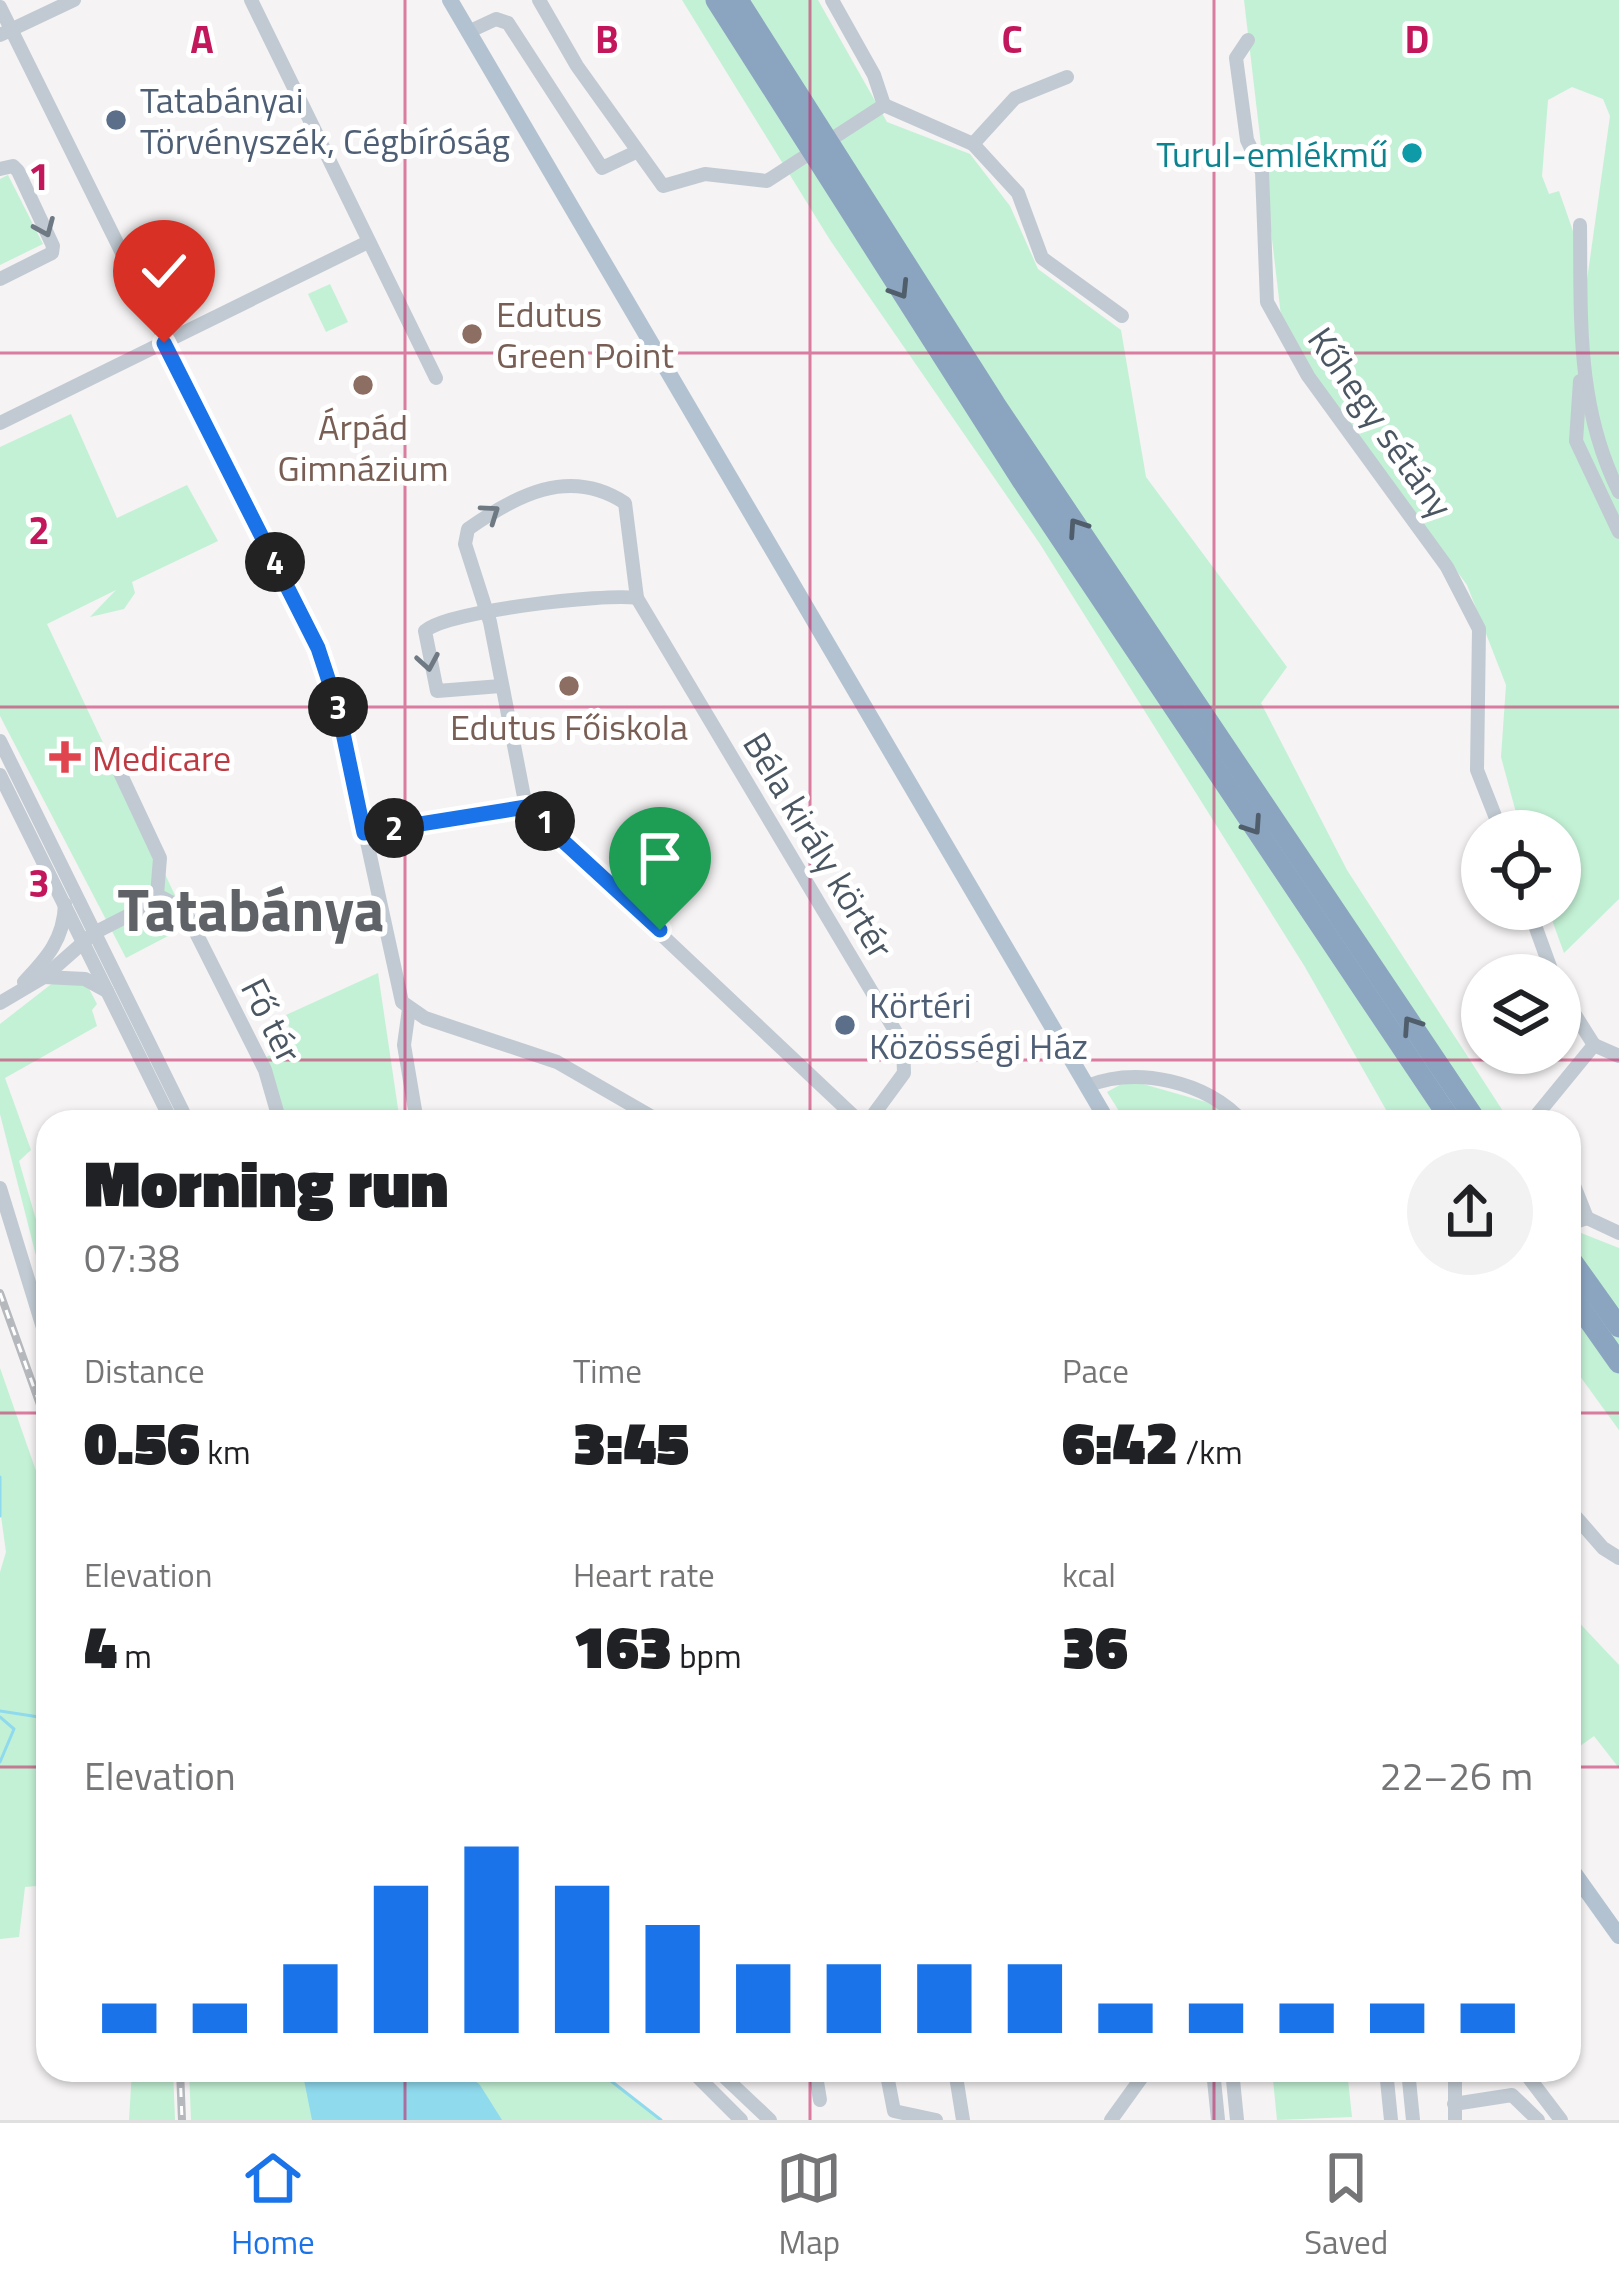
<!DOCTYPE html>
<meta charset="utf-8">
<style>
body{margin:0;font-family:"Titillium Web",sans-serif;background:#f2f2f2;color:#202124;height:100vh;display:flex;flex-direction:column;font-size:45px;white-space:nowrap}
*{box-sizing:border-box;margin:0}
p{font-size:39px;color:#757577}
.icon{flex:none;width:66px;height:66px;fill:none;stroke:currentColor;stroke-width:2;stroke-linecap:round;stroke-linejoin:round}
.map{position:relative;flex:1;overflow:hidden}
.side{position:absolute;left:36px;top:1110px;width:1545px;height:972px;display:flex;flex-direction:column;background:#fff;border-radius:36px;box-shadow:0 3px 9px #0004}
.side>*{flex:none}
.fabs{position:absolute;left:1461px;top:810px;display:grid;gap:24px}
.fabs a{display:grid;place-items:center;width:120px;height:120px;border-radius:50%;background:#fff;box-shadow:0 3px 9px #0004;font-size:60px}
.pin{position:absolute;display:grid;place-items:center;width:102px;height:102px;color:#fff;margin:-123px -51px;border-radius:50% 50% 50% 0;rotate:-45deg;box-shadow:0 0 12px #0007}
.pin .icon{rotate:45deg}
.km{position:absolute;width:60px;height:60px;margin:-30px;border-radius:50%;background:#222;color:#fff;font-size:33px;line-height:60px;text-align:center}
.round{display:grid;place-items:center;flex:none;width:126px;height:126px;border-radius:63px;background:#f2f2f2}
.headline{display:flex;align-items:center;justify-content:space-between;height:204px;padding:0 48px}
h1{font-size:66px;font-weight:800;line-height:90px}
.metrics{display:grid;grid-template-columns:repeat(3,1fr);gap:18px;height:204px;padding:12px 48px}
.metrics div{display:grid;align-content:center}
.metrics b{font-size:60px;font-weight:800}
.metrics small{font-size:33px;font-weight:400}
.metrics p{font-size:33px}
.chart{height:336px;padding:24px 48px}
.chart p{display:flex;justify-content:space-between}
.chart svg{width:100%;height:216px;margin-top:12px;stroke:#1a73e8;stroke-width:6}
.tab-bar{display:flex;justify-content:space-around;align-items:center;height:168px;border-top:3px solid #e0e0e0;background:#fff;font-size:33px;color:#757577}
.tab-bar a{display:grid;justify-items:center;gap:6px}
.tab-bar .active{color:#1a73e8}
.map>svg:first-child{display:block}
.green{fill:#c3f1d5;fill-rule:evenodd}
.water{fill:#90daee}
.lines{fill:none;stroke-linecap:round;stroke-linejoin:round}
.stream{stroke:#90daee;stroke-width:3}
.minor{stroke:#c1cad2;stroke-width:14}
.major{stroke:#b3c2d1;stroke-width:16}
.highway{stroke:#8ba5c1;stroke-width:21}
.rail-casing{stroke:#b5b8bd;stroke-width:8}
.rail{stroke:#fff;stroke-width:3;stroke-dasharray:9;stroke-linecap:butt}
.oneway{stroke:#6e7983}
.oneway2{stroke:#505e6b}
.route-casing{stroke:#fff;stroke-width:24}
.route{stroke:#1a73e8;stroke-width:15}
.grid{fill:none;stroke:#c2185b;stroke-width:3;stroke-opacity:0.55}
.service-dot{fill:#5c6f8a;stroke:#fff;stroke-width:4.5}
.culture-dot{fill:#0f9aa8;stroke:#fff;stroke-width:4.5}
.education-dot{fill:#8d6e63;stroke:#fff;stroke-width:4.5}
.health-dot{fill:#e0444e;stroke:#fff;stroke-width:4.5}
.labels{text-anchor:middle;dominant-baseline:central;stroke-width:10;stroke-linejoin:round;paint-order:stroke}
.service-label{font-size:36px;fill:#4e5e75;stroke:#fff;text-anchor:start}
.culture-label{font-size:36px;fill:#0d838f;stroke:#fff;text-anchor:end}
.education-label{font-size:36px;fill:#785e54;stroke:#fff}
.street-label{font-size:36px;fill:#4a5661;stroke:#fff}
.health-label{font-size:36px;fill:#be3a42;stroke:#fff;text-anchor:start}
.town-label{font-size:60px;font-weight:bold;fill:#5f6368;stroke:#fff}
.grid-label{font-size:39px;text-anchor:middle;font-weight:bold;fill:#c2185b;stroke:#fff;stroke-width:10;stroke-linejoin:round;paint-order:stroke}
</style>
<div class="map">
<svg width="1619" height="2120" viewBox="0 0 1619 2120">
<rect width="100%" height="100%" fill="#f5f3f3"/>
<g class="green">
<polygon points="682,0 818,0 887,122 970,154 1010,206 1038,269 1121,330 1146,477 1287,667 1261,703 1347,870 1510,1122 1393,1122 1305,967 1040,544 830,240"/>
<path d="M1244,0h375v899l-55,54 -16,-44h12v-78h-39l-20,-74 5,-72 -39,-100 -184,-252zM1572,87l31,12 7,17 -23,164 -13,-1v-45l-15,-43 -10,3 -7,-18 6,-76z"/>
<polygon points="8,175 43,244 0,265 0,179"/>
<polygon points="330,284 348,322 326,332 308,294"/>
<polygon points="71,414 117,518 187,485 218,541 132,582 135,593 124,609 90,617 116,590 47,624 189,925 126,958 0,716 0,447"/>
<polygon points="378,973 400,1122 280,1122 260,1060 293,1044 286,1015"/>
<polygon points="54,982 86,983 97,1004 92,1010 97,1026 5,1078 31,1150 19,1161 39,1230 48,1227 48,1303 0,1114 0,1024"/>
<polygon points="1129,1080 1213,1104 1232,1122 1126,1122 1107,1092"/>
<polygon points="1569,1203 1576,1231 1619,1248 1619,1430 1569,1361"/>
<polygon points="0,1368 48,1505 48,1885 25,1887 19,1937 0,1939 0,1572 6,1552 0,1509"/>
<polygon points="1569,1612 1619,1665 1619,1768 1594,1736 1569,1754"/>
<polygon points="132,2070 173,2070 175,2120 129,2120"/>
<polygon points="189,2070 597,2070 661,2120 191,2120"/>
<polygon points="1272,2070 1347,2070 1352,2117 1277,2120"/>
</g>
<polygon class="water" points="302,2070 462,2070 480,2085 502,2120 312,2120"/>
<g class="lines">
<g class="stream">
<polyline points="0,1477 0,1516"/>
<polyline points="0,1711 39,1717"/>
<polyline points="0,1717 14,1729 0,1762"/>
<polyline points="597,2070 661,2120"/>
</g>
<g class="minor">
<polyline points="251,0 436,378"/>
<polyline points="539,0 577,66 663,186 705,174 767,181 884,105"/>
<polyline points="832,0 874,75 884,105"/>
<polyline points="0,7 318,648 338,709 402,1002 425,1018 557,1062 661,1122"/>
<polyline points="468,32 496,19 508,23 602,168 636,152"/>
<polyline points="0,35 74,0"/>
<polyline points="1248,40 1236,58 1247,140 1262,172 1267,302 1308,376 1447,567 1479,629 1477,770 1501,831"/>
<polyline points="884,105 973,144 1015,98 1067,77"/>
<polyline points="973,144 1018,193 1042,258 1122,316"/>
<polyline points="0,169 13,166 18,171 53,246 52,253 0,279"/>
<path d="M1580,225c1,94 -4,181 39,267"/>
<polyline points="1580,381 1576,441 1619,532"/>
<polyline points="0,423 368,242"/>
<path d="M501,686l-64,5 -12,-60c22,-20 179,-38 212,-33"/>
<polyline points="0,741 188,1122"/>
<polyline points="0,775 172,1122"/>
<polyline points="364,833 526,807"/>
<polyline points="157,895 184,909 265,1070 280,1122"/>
<polyline points="1529,909 1553,975"/>
<polyline points="44,977 85,979 107,991"/>
<path d="M24,982c23,-24 40,-43 41,-78"/>
<polyline points="1560,991 1594,1045"/>
<polyline points="0,1003 44,977 94,933 147,906 157,895 160,858 115,762"/>
<polyline points="409,1009 404,1045 417,1122"/>
<polyline points="1594,1045 1619,1056"/>
<path d="M1087,1086c50,-20 119,-5 156,36"/>
<path d="M860,1122l-334,-315 -36,-185 -25,-78 3,-15c47,-33 101,-63 157,-26l12,95 266,446 1,29 -36,49"/>
<polyline points="1531,1122 1594,1045"/>
<polyline points="1569,1173 1587,1218"/>
<polyline points="0,1188 48,1344"/>
<polyline points="1587,1218 1619,1233"/>
<polyline points="1569,1224 1587,1218"/>
<polyline points="1569,1509 1603,1548 1619,1558"/>
<polyline points="691,2070 741,2120"/>
<polyline points="717,2070 770,2120"/>
<polyline points="815,2070 820,2100"/>
<polyline points="886,2070 894,2111 936,2120"/>
<polyline points="955,2070 963,2120"/>
<polyline points="1213,2070 1218,2120"/>
<polyline points="1232,2070 1237,2120"/>
<polyline points="1386,2070 1391,2120"/>
<polyline points="1408,2070 1413,2120"/>
<polyline points="1455,2070 1455,2120"/>
<polyline points="1523,2070 1561,2120"/>
<polyline points="1454,2104 1512,2095 1538,2120"/>
<polyline points="1111,2120 1147,2070"/>
</g>
<g class="major">
<polyline points="450,0 1108,1122"/>
<polyline points="1569,1866 1619,1936"/>
</g>
<g class="highway">
<polyline points="716,0 1023,482 1452,1122"/>
<polyline points="738,0 995,404 1477,1122"/>
<polyline points="1569,1257 1619,1327"/>
<polyline points="1569,1292 1619,1363"/>
</g>
<g class="rail-casing">
<g id="rail">
<polyline points="0,1293 48,1427"/>
<polyline points="180,2070 182,2120"/>
</g>
</g>
<use href="#rail" class="rail"/>
</g>
<defs><path id="oneway-chevron" d="M-2-3.5L2.5 0L-2 3.5" fill="none" stroke-width="1.6" stroke-linecap="round" stroke-linejoin="round" transform="scale(3)"/></defs>
<g class="oneway">
<use href="#oneway-chevron" transform="translate(45 228) rotate(67)"/>
<use href="#oneway-chevron" transform="translate(491 513) rotate(-35)"/>
<use href="#oneway-chevron" transform="translate(428 662) rotate(80)"/>
</g>
<g class="oneway2">
<use href="#oneway-chevron" transform="translate(900 290) rotate(58)"/>
<use href="#oneway-chevron" transform="translate(1077 527) rotate(-124)"/>
<use href="#oneway-chevron" transform="translate(1253 826) rotate(56)"/>
<use href="#oneway-chevron" transform="translate(1411 1025) rotate(-124)"/>
</g>
<g class="lines">
<g class="route-casing">
<polyline id="route" points="164,343 318,648 338,709 364,833 526,807 660,930"/>
</g>
<use href="#route" class="route"/>
</g>
<path class="grid" d="M405,0v1122M810,0v1122M1214,0v1122M0,353h1619M0,707h1619M0,1060h1619M0,1413h48M1569,1413h50M0,1767h48M1569,1767h50M405,2070v50M810,2070v50M1214,2070v50"/>
<g class="service-dot">
<circle cx="116" cy="120" r="12"/>
<circle cx="845" cy="1025" r="12"/>
</g>
<circle class="culture-dot" cx="1412" cy="153" r="12"/>
<g class="education-dot">
<circle cx="472" cy="334" r="12"/>
<circle cx="363" cy="385" r="12"/>
<circle cx="569" cy="686" r="12"/>
</g>
<path class="health-dot" d="M59 739h12v12h12v12h-12v12h-12v-12h-12v-12h12z"/>
<g class="labels">
<g class="service-label">
<text x="140" y="99">Tatabányai<tspan x="140" dy="41">Törvényszék, Cégbíróság</tspan></text>
<text x="869" y="1004">Körtéri<tspan x="869" dy="41">Közösségi Ház</tspan></text>
</g>
<g class="culture-label">
<text x="1388" y="153">Turul-emlékmű</text>
</g>
<g class="education-label">
<text x="496" y="313" text-anchor="start">Edutus<tspan x="496" dy="41">Green Point</tspan></text>
<text x="363" y="426">Árpád<tspan x="363" dy="41">Gimnázium</tspan></text>
<text x="569" y="726">Edutus Főiskola</text>
</g>
<g class="street-label">
<text transform="translate(1381 422) rotate(55)">Kőhegy sétány</text>
<text transform="translate(819 845) rotate(59)">Béla király körtér</text>
<text transform="translate(272 1020) rotate(63)">Fő tér</text>
</g>
<g class="health-label">
<text x="92" y="757">Medicare</text>
</g>
<g class="town-label">
<text x="251" y="908">Tatabánya</text>
</g>
</g>
<g class="grid-label">
<text x="202" y="53">A</text>
<text x="607" y="53">B</text>
<text x="1012" y="53">C</text>
<text x="1417" y="53">D</text>
<text x="39" y="190">1</text>
<text x="39" y="544">2</text>
<text x="39" y="897">3</text>
</g>
</svg>
<div class="fabs">
<a><svg class="icon" aria-label="locate" viewBox="0 0 24 24"><circle cx="12" cy="12" r="6"/><path d="M12 2v4M12 18v4M2 12h4M18 12h4"/></svg></a>
<a><svg class="icon" aria-label="layers" viewBox="0 0 24 24"><path d="M12 4l9 5-9 5-9-5zM3 14l9 5 9-5"/></svg></a>
</div>
<div class="pin" style="left:660px;top:930px;background:#1e9e55"><svg class="icon" aria-label="arrive" viewBox="0 0 24 24"><path d="M6 21V4h12l-3 4 3 4H6"/></svg></div>
<div class="pin" style="left:164px;top:343px;background:#d93025"><svg class="icon" aria-label="check" viewBox="0 0 24 24"><path d="M5 12l5 5 9-10"/></svg></div>
<b class="km" style="left:545px;top:821px">1</b>
<b class="km" style="left:394px;top:828px">2</b>
<b class="km" style="left:338px;top:707px">3</b>
<b class="km" style="left:275px;top:562px">4</b>
<section class="side">
<div class="headline"><div><h1>Morning run</h1><p>07:38</p></div><a class="round"><svg class="icon" aria-label="share" viewBox="0 0 24 24"><path d="M12 15V3M7 8l5-5 5 5M5 13v7h14v-7"/></svg></a></div>
<div class="metrics">
<div><p>Distance</p><b>0.56<small> km</small></b></div>
<div><p>Time</p><b>3:45</b></div>
<div><p>Pace</p><b>6:42<small> /km</small></b></div>
</div>
<div class="metrics">
<div><p>Elevation</p><b>4<small> m</small></b></div>
<div><p>Heart rate</p><b>163<small> bpm</small></b></div>
<div><p>kcal</p><b>36</b></div>
</div>
<div class="chart"><p><span>Elevation</span>22–26 m</p>
<svg viewBox="0 0 160 44" preserveAspectRatio="none"><path d="M5 44V38M15 44V38M25 44V30M35 44V14M45 44V6M55 44V14M65 44V22M75 44V30M85 44V30M95 44V30M105 44V30M115 44V38M125 44V38M135 44V38M145 44V38M155 44V38"/></svg>
</div>
</section>
</div>
<nav class="tab-bar">
<a class="active"><svg class="icon" aria-label="home" viewBox="0 0 24 24"><path d="M3 11l9-7 9 7M6 9v11h12V9"/></svg>Home</a>
<a><svg class="icon" aria-label="map" viewBox="0 0 24 24"><path d="M3 6l6-2 6 2 6-2v14l-6 2-6-2-6 2zM9 4v14M15 6v14"/></svg>Map</a>
<a><svg class="icon" aria-label="saved" viewBox="0 0 24 24"><path d="M7 4h10v16l-5-4-5 4z"/></svg>Saved</a>
</nav>
